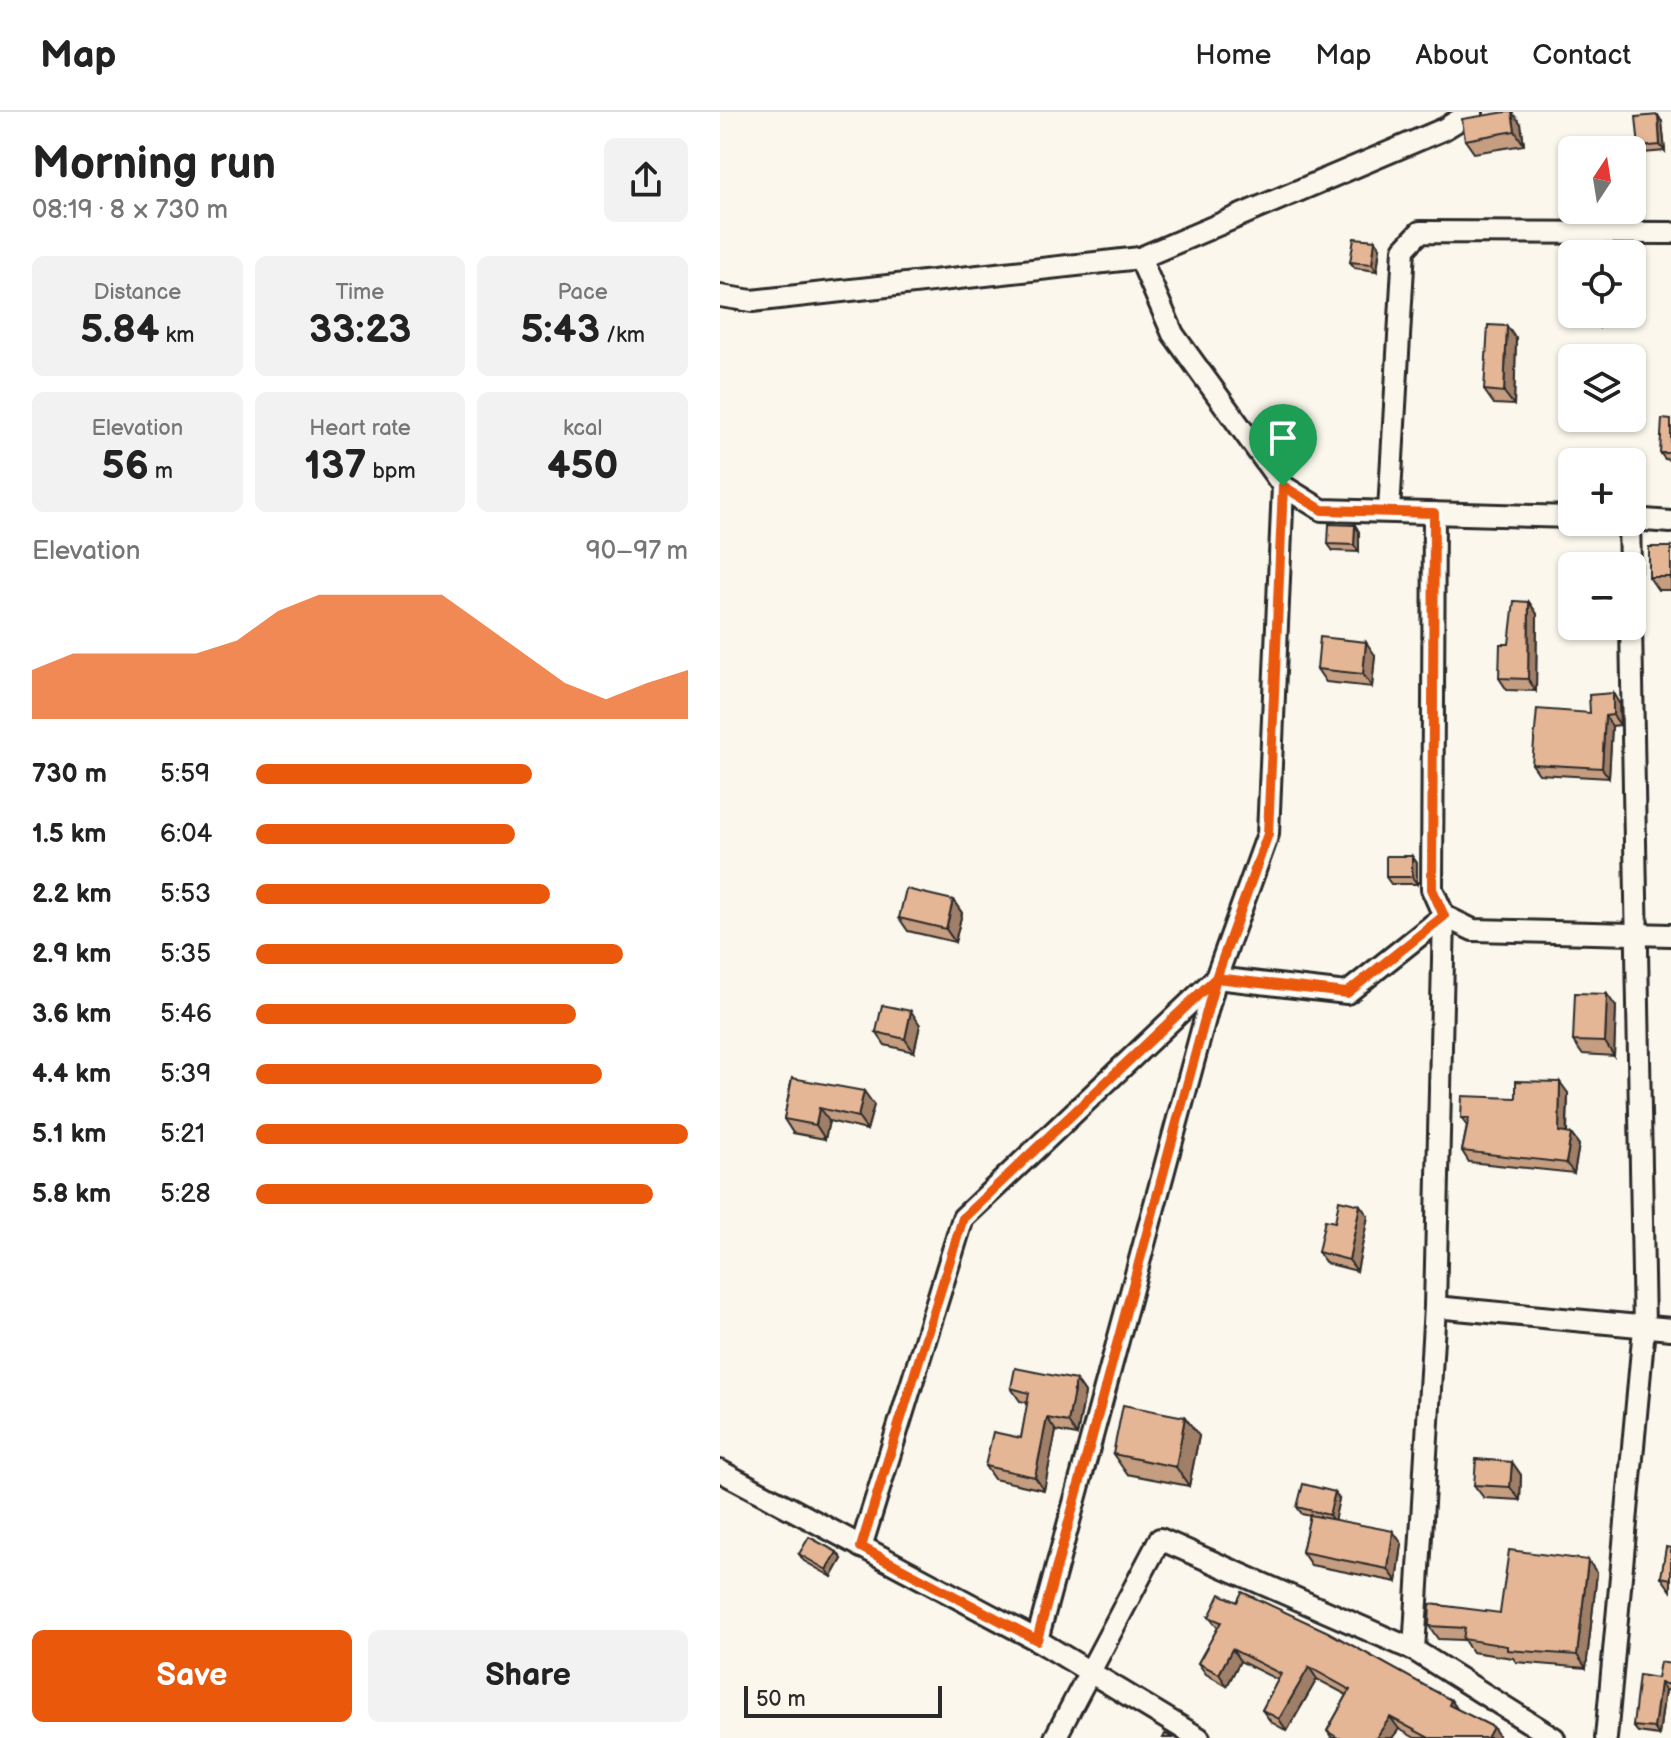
<!DOCTYPE html>
<meta charset="utf-8">
<style>
body{margin:0;font-family:"Balsamiq Sans",sans-serif;background:#f2f2f2;color:#222;height:100vh;display:flex;flex-direction:column;font-size:30px;white-space:nowrap}
*{box-sizing:border-box;margin:0}
p{font-size:26px;color:#767676}
.icon{flex:none;width:44px;height:44px;fill:none;stroke:currentColor;stroke-width:2;stroke-linecap:round;stroke-linejoin:round}
.map{position:relative;flex:1;overflow:hidden}
.sheet{display:flex;flex-direction:column;background:#fff;width:720px}
.sheet>*{flex:none}
.needle{width:52px;rotate:12deg}
.controls{position:absolute;left:838px;top:24px;display:grid;gap:16px}
.controls a{display:grid;place-items:center;width:88px;height:88px;border-radius:12px;background:#fff;box-shadow:0 2px 6px #0004;font-size:40px}
.scale{position:absolute;left:24px;bottom:20px;width:198px;box-sizing:border-box;padding-left:8px;border:4px solid #2b2b2b;border-top:0;font-size:22px;line-height:28px;white-space:nowrap;color:#2b2b2b;-webkit-text-stroke:6px #fbf7ec;paint-order:stroke}
.pin{position:absolute;display:grid;place-items:center;width:68px;height:68px;color:#fff;margin:-82px -34px;border-radius:50% 50% 50% 0;rotate:-45deg;box-shadow:0 0 8px #0007}
.pin .icon{rotate:45deg}
.round{display:grid;place-items:center;flex:none;width:84px;height:84px;border-radius:12px;background:#f2f2f2}
.head{display:flex;align-items:center;justify-content:space-between;height:136px;padding:0 32px}
h1{font-size:44px;font-weight:800;line-height:60px}
.stats{display:grid;grid-template-columns:repeat(3,1fr);gap:12px;height:136px;padding:8px 32px}
.stats div{display:grid;align-content:center;border-radius:12px;background:#f2f2f2;text-align:center}
.stats b{font-size:40px;font-weight:800}
.stats small{font-size:22px;font-weight:400}
.stats p{font-size:22px}
.chart{height:224px;padding:16px 32px}
.chart p{display:flex;justify-content:space-between}
.chart svg{width:100%;height:144px;margin-top:8px;fill:#ea580c;opacity:.7}
.primary-button{display:flex;gap:16px;margin-top:auto;padding:16px 32px}
.primary-button a{flex:1;height:92px;border-radius:12px;background:#ea580c;color:#fff;font-size:32px;font-weight:800;line-height:92px;text-align:center}
.primary-button a+a{background:#f2f2f2;color:#222}
ul{padding:0 32px;list-style:none;font-size:26px}
li{display:grid;grid-template-columns:128px 96px 1fr;align-items:center;height:60px}
li i{height:20px;border-radius:10px;background:#ea580c}
header{display:flex;align-items:center;gap:48px;box-sizing:border-box;height:112px;padding:0 40px;background:#fff;border-bottom:2px solid #e0e0e0}
header strong{font-size:38px}
nav{display:flex;gap:44px;margin-inline-start:auto;font-size:28px}
main{display:flex;flex:1;min-height:0}
.map>svg:first-child{display:block}
.lines{fill:none;stroke-linecap:round;stroke-linejoin:round}
.street-casing{stroke:#2b2b2b;stroke-width:26}
.street{stroke:#fbf7ec;stroke-width:20}
.wall{fill:#c59d80;stroke:#2b2b2b;stroke-width:2}
.shaded-wall{fill:#a07f68;stroke:#2b2b2b;stroke-width:2}
.building{fill:#e5b695;stroke:#2b2b2b;stroke-width:2}
.route-casing{stroke:#fff;stroke-width:16}
.route{stroke:#ea580c;stroke-width:10}
</style>
<header>
<strong>Map</strong>
<nav><a>Home</a><a>Map</a><a>About</a><a>Contact</a></nav>
</header>
<main>
<section class="sheet">
<div class="head"><div><h1>Morning run</h1><p>08:19 · 8 × 730 m</p></div><a class="round"><svg class="icon" aria-label="share" viewBox="0 0 24 24"><path d="M12 15V3M7 8l5-5 5 5M5 13v7h14v-7"/></svg></a></div>
<div class="stats">
<div><p>Distance</p><b>5.84<small> km</small></b></div>
<div><p>Time</p><b>33:23</b></div>
<div><p>Pace</p><b>5:43<small> /km</small></b></div>
</div>
<div class="stats">
<div><p>Elevation</p><b>56<small> m</small></b></div>
<div><p>Heart rate</p><b>137<small> bpm</small></b></div>
<div><p>kcal</p><b>450</b></div>
</div>
<div class="chart"><p><span>Elevation</span>90–97 m</p>
<svg viewBox="0 0 160 44" preserveAspectRatio="none"><path d="M0 44V29L10 24L20 24L30 24L40 24L50 20L60 11L70 6L80 6L90 6L100 6L110 15L120 24L130 33L140 38L150 33L160 29V44z"/></svg>
</div>
<ul>
<li><b>730 m</b>5:59<i style="width:64%"></i></li>
<li><b>1.5 km</b>6:04<i style="width:60%"></i></li>
<li><b>2.2 km</b>5:53<i style="width:68%"></i></li>
<li><b>2.9 km</b>5:35<i style="width:85%"></i></li>
<li><b>3.6 km</b>5:46<i style="width:74%"></i></li>
<li><b>4.4 km</b>5:39<i style="width:80%"></i></li>
<li><b>5.1 km</b>5:21<i style="width:100%"></i></li>
<li><b>5.8 km</b>5:28<i style="width:92%"></i></li>
</ul>
<div class="primary-button"><a>Save</a><a>Share</a></div>
</section>
<div class="map">
<svg width="951" height="1626" viewBox="0 0 951 1626">
<rect width="100%" height="100%" fill="#fbf7ec"/>
<filter id="ink" filterUnits="userSpaceOnUse"><feTurbulence type="fractalNoise" baseFrequency=".0125" numOctaves="2"/><feDisplacementMap in="SourceGraphic" scale="16" xChannelSelector="R" yChannelSelector="G"/><feConvolveMatrix kernelMatrix="1 2 1 2 8 2 1 2 1" color-interpolation-filters="sRGB"/></filter>
<g filter="url(#ink)">
<g class="lines">
<g class="street-casing">
<g id="street">
<polyline points="420,146 453,222 563,374 602,398 852,405"/>
<polyline points="0,184 32,189 420,146 724,17 752,0"/>
<polyline points="669,399 684,137 700,120 951,121"/>
<polyline points="714,401 712,777 724,804 753,818 951,823"/>
<polyline points="912,407 951,410"/>
<polyline points="909,410 910,454"/>
<polyline points="715,1195 951,1217"/>
<polyline points="0,1359 317,1528 479,1626"/>
<polyline points="141,1435 243,1106 496,866 627,881 724,804"/>
<polyline points="317,1528 496,866 548,722 563,374"/>
<polyline points="694,1538 715,1195 724,804"/>
<polyline points="335,1626 440,1427 694,1538 834,1626"/>
<polyline points="886,1626 924,1216 911,514"/>
</g>
</g>
<use href="#street" class="street"/>
</g>
<g class="wall">
<polygon points="942,10 945,39 923,41 919,35"/>
<polygon points="801,12 804,33 754,41 745,28"/>
<polygon points="655,128 660,135 657,159 635,156 630,150"/>
<polygon points="879,202 879,215 859,214 854,207"/>
<polygon points="796,227 794,293 774,292 764,278"/>
<polygon points="951,308 951,348 945,347 940,341"/>
<polygon points="635,413 639,420 639,440 613,439 608,432"/>
<polygon points="951,435 951,478 938,478 929,465"/>
<polygon points="809,490 817,502 816,579 787,578 779,566 789,532"/>
<polygon points="655,543 652,575 606,570 597,557"/>
<polygon points="899,591 900,613 892,614 889,666 819,662 812,652 870,601"/>
<polygon points="692,744 697,751 697,772 671,772 666,765"/>
<polygon points="233,788 242,801 235,830 188,819 179,806"/>
<polygon points="896,895 894,944 862,942 853,929"/>
<polygon points="200,913 194,940 165,933 156,920"/>
<polygon points="72,966 154,993 147,1018 109,1009 105,1027 73,1021 64,1007"/>
<polygon points="848,981 847,1022 851,1022 859,1033 854,1061 749,1050 742,1039 747,1014 741,1006 796,986"/>
<polygon points="648,1104 637,1159 606,1151 598,1140 615,1110"/>
<polygon points="356,1268 365,1281 357,1323 336,1319 324,1378 274,1367 265,1354 301,1326 308,1291 300,1289 291,1276"/>
<polygon points="479,1324 469,1374 407,1362 393,1342"/>
<polygon points="792,1350 801,1363 800,1388 764,1386 754,1373"/>
<polygon points="619,1387 614,1408 682,1432 677,1470 591,1453 582,1440 590,1404 582,1402 577,1395"/>
<polygon points="951,1436 951,1479 941,1465"/>
<polygon points="79,1442 122,1447 112,1465 84,1449"/>
<polygon points="877,1461 866,1556 796,1550 793,1546 752,1540 744,1528 718,1527 709,1514 780,1501"/>
<polygon points="489,1505 731,1588 738,1598 773,1615 780,1626 695,1626 679,1617 672,1626 612,1626 607,1619 627,1583 597,1567 567,1619 551,1610 542,1598 558,1568 520,1549 507,1574 486,1562 478,1551 498,1516"/>
<polygon points="951,1552 951,1579 945,1578 939,1623 918,1620 913,1614 937,1566"/>
</g>
<g class="shaded-wall">
<polygon points="792,0 801,12 804,33 795,19"/>
<polygon points="938,3 942,10 945,39 940,33"/>
<polygon points="655,128 660,135 657,159 652,152"/>
<polygon points="874,202 879,202 879,215 874,208"/>
<polygon points="787,214 796,227 794,293 784,280"/>
<polygon points="635,413 639,420 639,440 634,433"/>
<polygon points="809,490 817,502 816,579 808,567"/>
<polygon points="646,530 655,543 652,575 643,562"/>
<polygon points="893,581 899,591 900,613 893,603"/>
<polygon points="885,604 892,614 889,666 882,656"/>
<polygon points="692,744 697,751 697,772 692,765"/>
<polygon points="233,788 242,801 235,830 226,817"/>
<polygon points="887,882 896,895 894,944 885,930"/>
<polygon points="191,899 200,913 194,940 185,927"/>
<polygon points="840,970 848,981 846,1031 839,1020"/>
<polygon points="144,979 154,993 147,1018 138,1005"/>
<polygon points="99,996 109,1009 105,1027 96,1013"/>
<polygon points="851,1022 859,1033 854,1061 846,1051"/>
<polygon points="640,1093 648,1104 637,1159 629,1148"/>
<polygon points="356,1268 365,1281 357,1323 348,1310"/>
<polygon points="465,1305 479,1324 469,1374 456,1355"/>
<polygon points="327,1306 336,1319 324,1378 315,1365"/>
<polygon points="792,1350 801,1363 800,1388 790,1375"/>
<polygon points="615,1380 619,1387 614,1410 609,1403"/>
<polygon points="673,1419 682,1432 677,1470 668,1457"/>
<polygon points="117,1440 122,1447 112,1465 107,1458"/>
<polygon points="868,1448 877,1461 866,1556 857,1543"/>
<polygon points="512,1537 520,1549 507,1574 499,1562"/>
<polygon points="589,1555 597,1567 567,1619 559,1607"/>
<polygon points="940,1571 945,1578 939,1623 934,1616"/>
<polygon points="731,1588 739,1600 729,1593"/>
<polygon points="670,1605 679,1617 672,1626 656,1626"/>
<polygon points="773,1615 780,1626 767,1626"/>
</g>
<g class="building">
<polygon points="786,0 792,0 795,19 745,28 742,7"/>
<polygon points="938,3 940,33 919,35 916,5"/>
<polygon points="634,126 655,128 652,152 630,150"/>
<polygon points="854,202 874,202 874,208 854,207"/>
<polygon points="768,213 787,214 784,280 764,278"/>
<polygon points="942,307 951,308 951,341 940,341"/>
<polygon points="609,412 635,413 634,433 608,432"/>
<rect x="929" y="435" width="22" height="30"/>
<polygon points="794,489 809,490 808,567 779,566 780,532 789,532"/>
<polygon points="600,525 646,530 643,562 597,557"/>
<polygon points="893,581 893,603 885,604 882,656 812,652 817,597 870,601 869,583"/>
<rect x="666" y="744" width="26" height="21"/>
<polygon points="186,777 233,788 226,817 179,806"/>
<polygon points="855,881 887,882 885,930 853,929"/>
<polygon points="162,893 191,899 185,927 156,920"/>
<polygon points="72,966 144,979 138,1005 99,996 96,1013 64,1007"/>
<polygon points="796,969 840,970 839,1020 851,1022 846,1051 742,1039 749,1006 741,1006 742,984 796,986"/>
<polygon points="619,1088 640,1093 629,1148 598,1140 605,1108 615,1110"/>
<polygon points="295,1256 356,1268 348,1310 327,1306 315,1365 265,1354 273,1320 301,1326 309,1281 291,1276"/>
<polygon points="403,1293 465,1305 456,1355 393,1342"/>
<polygon points="756,1347 792,1350 790,1375 754,1373"/>
<polygon points="583,1372 615,1380 609,1403 577,1395"/>
<polygon points="590,1403 673,1419 668,1457 582,1440"/>
<polygon points="89,1425 117,1440 107,1458 79,1442"/>
<polygon points="946,1435 951,1436 951,1467 941,1465"/>
<polygon points="789,1438 868,1448 857,1543 787,1538 787,1534 743,1527 745,1516 709,1514 710,1492 780,1501"/>
<polygon points="522,1480 608,1520 731,1588 729,1593 773,1615 767,1626 709,1626 670,1605 656,1626 618,1626 607,1619 630,1578 589,1555 559,1607 542,1598 561,1562 512,1537 499,1562 478,1551 501,1510 489,1505 500,1482 517,1490"/>
<polygon points="940,1550 951,1552 951,1573 940,1571 934,1616 913,1614 919,1563 937,1566"/>
<polygon points="445,1622 454,1626 443,1626"/>
</g>
</g>
<g class="lines" filter="url(#ink)">
<g class="route-casing">
<polyline id="route" points="563,374 548,722 496,866 317,1528 141,1435 243,1106 496,866 627,881 724,804 712,777 714,401 602,398 563,374"/>
</g>
<use href="#route" class="route"/>
</g>
</svg>
<div class="controls">
<a><svg class="needle" viewBox="-14 -14 28 28"><path d="M0-13l5 13h-10z" fill="#e53935"/><path d="M0 13l5-13h-10z" fill="#767676"/></svg></a>
<a><svg class="icon" aria-label="locate" viewBox="0 0 24 24"><circle cx="12" cy="12" r="6"/><path d="M12 2v4M12 18v4M2 12h4M18 12h4"/></svg></a>
<a><svg class="icon" aria-label="layers" viewBox="0 0 24 24"><path d="M12 4l9 5-9 5-9-5zM3 14l9 5 9-5"/></svg></a>
<a>+</a>
<a>−</a>
</div>
<div class="scale">50 m</div>
<div class="pin" style="left:563px;top:374px;background:#1e9e55"><svg class="icon" aria-label="arrive" viewBox="0 0 24 24"><path d="M6 21V4h12l-3 4 3 4H6"/></svg></div>
</div>
</main>
